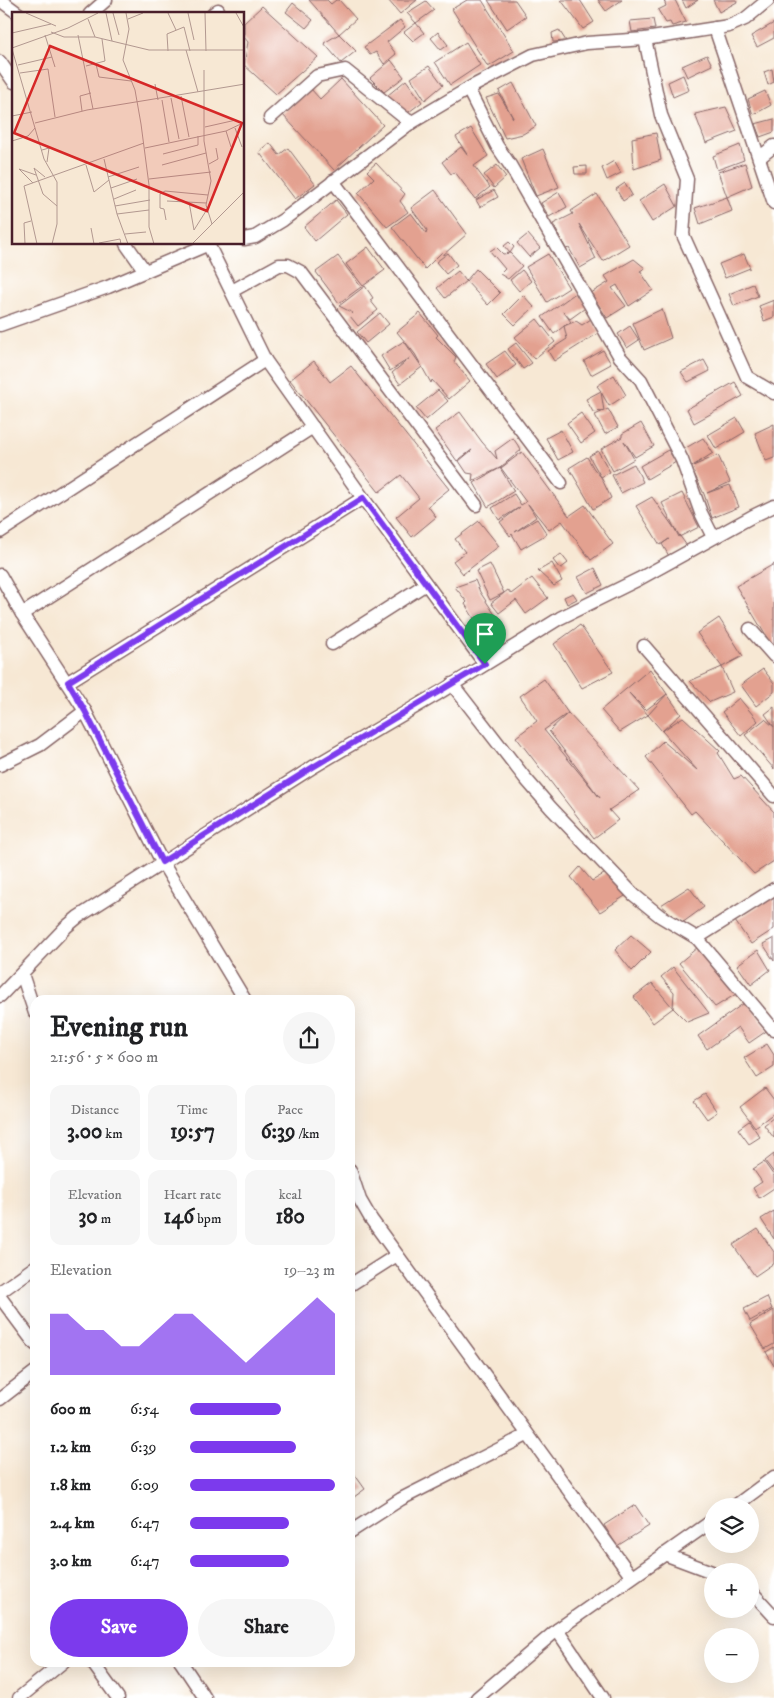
<!DOCTYPE html>
<meta charset="utf-8">
<style>
body{margin:0;font-family:"IM FELL DW Pica",serif;background:#f6f6f6;color:#202124;height:100vh;display:flex;flex-direction:column;font-size:19px;white-space:nowrap}
*{box-sizing:border-box;margin:0}
p{font-size:16px;color:#757577}
.icon{flex:none;width:28px;height:28px;fill:none;stroke:currentColor;stroke-width:2;stroke-linecap:round;stroke-linejoin:round}
.map{position:relative;flex:1;overflow:hidden}
.details{position:absolute;left:30px;top:995px;width:325px;height:672px;display:flex;flex-direction:column;background:#fff;border-radius:15px;box-shadow:0 5px 20px #0002}
.details>*{flex:none}
.buttons{position:absolute;left:704px;top:1498px;display:grid;gap:10px}
.buttons a{display:grid;place-items:center;width:55px;height:55px;border-radius:50%;background:#fff;box-shadow:0 5px 20px #0002;font-size:25px}
.pin{position:absolute;display:grid;place-items:center;width:42px;height:42px;color:#fff;margin:-51px -21px;border-radius:50% 50% 50% 0;rotate:-45deg;box-shadow:0 0 5px #0007}
.pin .icon{rotate:45deg}
.round{display:grid;place-items:center;flex:none;width:52px;height:52px;border-radius:26px;background:#f6f6f6}
.overview{display:flex;align-items:center;justify-content:space-between;height:85px;padding:0 20px}
h1{font-size:28px;font-weight:800;line-height:38px}
.figures{display:grid;grid-template-columns:repeat(3,1fr);gap:8px;height:85px;padding:5px 20px}
.figures div{display:grid;align-content:center;border-radius:12px;background:#f6f6f6;text-align:center}
.figures b{font-size:21px;font-weight:800}
.figures small{font-size:14px;font-weight:400}
.figures p{font-size:14px}
.chart{height:140px;padding:10px 20px}
.chart p{display:flex;justify-content:space-between}
.chart svg{width:100%;height:90px;margin-top:5px;fill:#7c3aed;opacity:.7}
.action{display:flex;gap:10px;margin-top:auto;padding:10px 20px}
.action a{flex:1;height:58px;border-radius:30px;background:#7c3aed;color:#fff;font-size:20px;font-weight:800;line-height:58px;text-align:center}
.action a+a{background:#f6f6f6;color:#202124}
ul{padding:0 20px;list-style:none;font-size:16px}
li{display:grid;grid-template-columns:80px 60px 1fr;align-items:center;height:38px}
li i{height:12px;border-radius:6px;background:#7c3aed}
.map>svg:first-child{display:block}
.building{fill:#e3a190}
.lines{fill:none;stroke-linecap:round;stroke-linejoin:round}
.street-casing{stroke:#876566;stroke-width:15}
.street{stroke:#fff;stroke-width:12}
.route-casing{stroke:#fff;stroke-width:10}
.route{stroke:#7c3aed;stroke-width:6}
.inset-road{fill:none;stroke:#b29890;stroke-width:1}
.view{fill:#d62828;fill-opacity:0.15;stroke:#d62828;stroke-width:2.5}
.inset-edge{fill:none;stroke:#4a1f2b;stroke-width:2.5}
</style>
<div class="map">
<svg width="774" height="1698" viewBox="0 0 774 1698">
<rect width="100%" height="100%" fill="#fff"/>
<filter id="ink" filterUnits="userSpaceOnUse"><feTurbulence type="fractalNoise" baseFrequency=".02" numOctaves="2"/><feDisplacementMap in="SourceGraphic" scale="10" xChannelSelector="R" yChannelSelector="G"/><feConvolveMatrix kernelMatrix="1 2 1 2 8 2 1 2 1" color-interpolation-filters="sRGB"/></filter>
<filter id="wash" filterUnits="userSpaceOnUse"><feTurbulence type="fractalNoise" baseFrequency=".0096" numOctaves="4" result="noise"/><feDisplacementMap in="SourceGraphic" scale="20" xChannelSelector="R" yChannelSelector="G"/><feGaussianBlur stdDeviation="1.12" result="paint"/><feColorMatrix in="noise" values="0 0 0 0 0 0 0 0 0 0 0 0 0 0 0 0 0 1.4 0 .05"/><feComposite in="paint" operator="in"/></filter>
<g filter="url(#wash)">
<rect width="100%" height="100%" fill="#f7e8d4"/>
<g id="blocks">
<g class="building">
<polygon points="309,0 327,0 331,4 336,0 339,0 356,19 339,34"/>
<polygon points="388,0 417,0 400,14"/>
<polygon points="467,0 482,0 514,51 488,67 452,9"/>
<polygon points="488,0 515,0 526,16 507,29"/>
<polygon points="561,0 580,0 594,22 583,29"/>
<polygon points="598,0 622,0 606,11"/>
<polygon points="664,0 675,0 686,22 672,26 670,22 666,23 658,10 666,6"/>
<polygon points="682,0 698,0 686,8"/>
<polygon points="713,0 736,0 737,2 719,12"/>
<polygon points="426,1 434,10 416,23 407,13"/>
<polygon points="293,3 313,20 306,28 286,12"/>
<polygon points="262,6 318,57 276,94 244,65 248,42 244,37 244,23"/>
<polygon points="653,19 655,29 632,32 630,21"/>
<polygon points="400,20 405,27 387,42 396,54 384,64 376,52 370,55 364,47"/>
<polygon points="416,23 424,33 413,41 404,32"/>
<polygon points="774,23 774,38 757,47 751,36"/>
<polygon points="559,30 566,41 553,42 552,33"/>
<polygon points="438,32 448,45 441,50 431,38"/>
<polygon points="339,34 356,51 341,63 324,43"/>
<polygon points="466,42 480,65 450,85 435,62"/>
<polygon points="707,55 712,65 687,77 682,66"/>
<polygon points="391,60 404,77 384,92 370,78"/>
<polygon points="429,66 443,85 425,100 411,78"/>
<polygon points="772,69 774,82 768,85 764,72"/>
<polygon points="683,75 689,90 673,97 668,82"/>
<polygon points="341,79 383,125 334,170 282,114 310,88 320,99"/>
<polygon points="406,80 422,102 405,115 387,96"/>
<polygon points="513,83 536,126 523,134 505,138 486,98 499,94 513,118 499,91"/>
<polygon points="765,91 771,105 753,115 748,99"/>
<polygon points="726,107 737,131 706,143 695,114"/>
<polygon points="774,119 774,132 760,137 755,124"/>
<polygon points="471,128 488,156 474,166 490,187 475,199 455,172 451,174 442,162 461,147 468,156 456,137"/>
<polygon points="656,133 661,160 634,169 632,138"/>
<polygon points="270,143 279,155 288,148 315,184 295,199 259,152"/>
<polygon points="740,145 744,160 717,170 713,156"/>
<polygon points="543,149 559,187 536,196 521,159"/>
<polygon points="614,161 621,173 607,180 602,168"/>
<polygon points="376,163 405,194 400,201 408,212 387,227 358,193 374,178 367,171"/>
<polygon points="745,163 752,186 727,197 732,211 700,224 695,208 727,197 718,172"/>
<polygon points="497,165 506,177 494,188 484,175"/>
<polygon points="587,166 587,174 575,174 574,167"/>
<polygon points="625,183 632,195 623,201 616,189"/>
<polygon points="665,184 677,206 652,222 639,201"/>
<polygon points="435,190 467,234 443,255 442,252 425,269 392,227 411,213 426,233 427,230 411,208"/>
<polygon points="494,190 498,197 480,207 476,200"/>
<polygon points="559,192 567,207 549,217 541,203"/>
<polygon points="597,194 629,245 603,261 579,224 596,259 580,268 569,248 566,249 553,224 573,214 571,211"/>
<polygon points="336,200 347,214 315,241 304,227"/>
<polygon points="528,234 540,248 529,257 517,243"/>
<polygon points="509,242 514,247 510,253 504,246"/>
<polygon points="368,247 385,270 363,286 346,264"/>
<polygon points="496,247 503,254 510,253 522,266 508,279 500,274 505,269 490,251"/>
<polygon points="448,253 457,265 446,274 436,262"/>
<polygon points="548,254 569,288 547,302 526,267"/>
<polygon points="744,254 750,268 725,278 719,264"/>
<polygon points="338,256 361,287 339,303 316,272"/>
<polygon points="634,259 645,268 640,271 653,290 629,306 617,285 612,288 626,306 607,318 591,293 609,282 605,276"/>
<polygon points="476,269 500,293 488,305 466,281"/>
<polygon points="522,270 531,281 519,291 510,280"/>
<polygon points="458,271 466,281 445,298 437,288"/>
<polygon points="753,284 758,296 734,306 729,294"/>
<polygon points="365,286 373,298 370,300 378,310 358,326 350,316 353,313 339,306"/>
<polygon points="577,292 588,306 570,319 563,311 571,322 564,326 576,321 582,325 591,319 600,332 554,361 548,351 567,339 564,326 554,334 542,317"/>
<polygon points="523,295 534,307 515,325 504,314"/>
<polygon points="774,300 774,317 764,321 759,306"/>
<polygon points="662,309 671,338 644,350 633,323"/>
<polygon points="380,313 389,324 366,343 357,332"/>
<polygon points="420,313 438,335 436,337 456,357 454,362 470,381 449,399 432,380 431,383 422,367 400,384 392,373 410,358 390,371 381,356 404,341 422,367 415,354 397,332"/>
<polygon points="537,319 555,342 534,359 515,337"/>
<polygon points="630,326 639,340 627,348 618,334"/>
<polygon points="516,343 532,363 523,369 508,349"/>
<polygon points="603,350 611,364 591,375 584,361"/>
<polygon points="505,351 516,365 497,379 486,364"/>
<polygon points="704,360 710,371 688,382 681,372"/>
<polygon points="314,361 330,382 351,366 449,489 428,506 436,517 412,537 396,517 419,498 401,475 379,492 290,380"/>
<polygon points="614,375 626,395 609,406 601,392 604,411 593,412 586,399 601,391 597,386"/>
<polygon points="735,382 743,396 694,423 687,409"/>
<polygon points="438,390 448,401 426,420 416,408"/>
<polygon points="608,409 618,427 605,434 595,415"/>
<polygon points="460,412 482,442 497,459 495,451 513,438 521,450 500,468 472,481 473,474 467,473 459,461 472,450 457,461 435,430"/>
<polygon points="581,413 595,433 581,443 567,423"/>
<polygon points="737,418 745,432 716,449 708,435"/>
<polygon points="641,423 654,446 635,457 624,441 634,459 613,471 601,449 622,437 622,434"/>
<polygon points="774,424 774,458 766,461 755,433"/>
<polygon points="561,430 573,452 558,460 546,438"/>
<polygon points="703,438 713,453 691,467 684,449"/>
<polygon points="668,450 676,462 647,479 640,466"/>
<polygon points="598,451 610,472 601,477 589,456"/>
<polygon points="522,452 569,516 585,505 613,544 591,560 562,521 549,530 528,504 536,517 515,532 537,519 547,534 521,549 512,534 510,536 500,522 520,507 499,520 492,508 514,494 521,505 526,502 501,468"/>
<polygon points="718,455 730,482 707,493 730,485 739,507 712,518 704,494 691,467"/>
<polygon points="587,457 594,469 601,477 611,498 593,509 569,468"/>
<polygon points="634,464 643,482 621,493 612,475"/>
<polygon points="500,468 514,491 488,507 474,483"/>
<polygon points="682,493 699,527 679,537 662,503"/>
<polygon points="652,497 687,546 669,556 662,544 669,539 660,545 636,506"/>
<polygon points="479,521 499,546 463,574 453,561 465,552 455,539"/>
<polygon points="561,554 568,563 560,569 553,560"/>
<polygon points="552,563 562,581 554,586 538,571"/>
<polygon points="490,564 504,593 490,600 476,571"/>
<polygon points="774,564 774,645 772,646 736,586"/>
<polygon points="595,568 603,585 587,593 578,577"/>
<polygon points="532,578 548,598 526,614 516,600 499,613 491,603 508,590 511,594"/>
<polygon points="475,580 480,592 505,630 488,641 465,604 467,602 455,587"/>
<polygon points="573,593 577,599 567,604 564,597"/>
<polygon points="719,618 743,656 722,667 697,633"/>
<polygon points="580,625 613,672 582,688 554,644"/>
<polygon points="722,667 733,692 710,702 690,681"/>
<polygon points="650,669 667,694 646,710 629,693 648,715 620,732 601,710"/>
<polygon points="763,669 774,683 774,692 756,706 741,685"/>
<polygon points="544,679 568,713 544,730 600,798 549,731 568,713 639,790 609,810 618,820 594,838 516,737 537,721 520,696"/>
<polygon points="667,694 681,714 662,731 648,715"/>
<polygon points="739,698 758,721 741,736 722,712"/>
<polygon points="774,707 774,727 765,714"/>
<polygon points="683,717 720,751 718,753 734,779 741,776 774,812 774,861 754,874 695,811 691,814 646,757 663,741 697,770 662,731"/>
<polygon points="765,719 774,727 774,769 745,735"/>
<polygon points="580,867 592,881 609,871 625,896 600,912 571,877"/>
<polygon points="689,887 704,907 682,923 661,905"/>
<polygon points="774,896 774,929 751,944 735,921"/>
<polygon points="631,935 651,952 632,971 615,950"/>
<polygon points="774,938 774,961 763,944"/>
<polygon points="698,947 741,991 715,1007 679,963"/>
<polygon points="758,950 770,970 751,985 737,965"/>
<polygon points="673,967 709,1013 687,1022 673,1008 674,992 661,977"/>
<polygon points="652,983 673,1008 653,1023 634,997"/>
<polygon points="747,1001 768,1030 749,1043 738,1027 707,1049 698,1036"/>
<polygon points="767,1044 774,1055 774,1067 757,1078 744,1058"/>
<polygon points="765,1088 774,1100 774,1113 755,1127 740,1107"/>
<polygon points="705,1094 717,1112 707,1119 694,1101"/>
<polygon points="774,1117 774,1138 764,1125"/>
<polygon points="749,1121 760,1137 749,1144 738,1129"/>
<polygon points="774,1154 774,1173 765,1161"/>
<polygon points="764,1162 774,1176 774,1188 759,1198 753,1188 762,1182 753,1169"/>
<polygon points="774,1211 774,1239 761,1219"/>
<polygon points="758,1229 774,1252 774,1263 755,1276 733,1245"/>
<polygon points="767,1297 772,1309 750,1321 744,1309"/>
<polygon points="774,1310 774,1344 765,1349 750,1324"/>
<polygon points="774,1347 774,1366 766,1352"/>
<polygon points="350,1468 365,1489 350,1500"/>
<polygon points="635,1505 649,1526 617,1546 604,1525"/>
</g>
</g>
</g>
<g filter="url(#ink)">
<use href="#blocks" fill-opacity="0" stroke="#876566" stroke-width="1"/>
<g class="lines">
<g class="street-casing">
<g id="street">
<polyline points="0,0 19,14"/>
<polyline points="90,14 106,0"/>
<polyline points="213,14 218,10"/>
<polyline points="715,28 774,203"/>
<polyline points="645,39 661,115 687,179 683,235 747,377 774,393"/>
<polyline points="0,62 14,82"/>
<polyline points="468,89 497,146 510,165 620,357 641,380 682,460 701,513 713,537"/>
<polyline points="270,118 317,76 345,70 411,123"/>
<polyline points="759,158 774,146"/>
<polyline points="333,181 561,483"/>
<polyline points="244,239 255,237 283,220 409,124 473,86 533,55 587,43 645,39 729,26 745,19 768,0"/>
<polyline points="126,244 145,271"/>
<polyline points="208,244 265,360 363,498 485,664"/>
<polyline points="232,291 279,265 288,265 301,272 476,505"/>
<polyline points="0,325 108,287 209,244"/>
<polyline points="0,532 265,360"/>
<polyline points="0,575 22,614 85,711 162,862 245,1000"/>
<polyline points="22,614 313,427"/>
<polyline points="750,629 774,656"/>
<polyline points="332,644 426,584"/>
<polyline points="644,646 774,796"/>
<polyline points="68,682 363,498"/>
<polyline points="452,684 525,778 551,808 634,895 660,916 697,938 774,1030"/>
<polyline points="0,765 40,745 85,711"/>
<polyline points="697,938 774,889"/>
<polyline points="22,974 35,1013"/>
<polyline points="0,996 66,927 78,917 313,767 439,693 560,618 639,579 753,516 774,506"/>
<polyline points="350,1170 360,1200 371,1219 631,1576"/>
<polyline points="350,1285 397,1255"/>
<polyline points="0,1292 35,1267"/>
<polyline points="0,1297 35,1344"/>
<polyline points="0,1399 35,1372"/>
<polyline points="735,1506 774,1477"/>
<polyline points="350,1532 401,1499 527,1435"/>
<polyline points="664,1554 712,1572"/>
<polyline points="750,1590 774,1616"/>
<polyline points="557,1630 603,1698"/>
<polyline points="92,1662 118,1698"/>
<polyline points="181,1662 205,1698"/>
<polyline points="19,1698 63,1662"/>
<polyline points="477,1698 557,1630 712,1521"/>
</g>
</g>
<use href="#street" class="street"/>
</g>
</g>
<g class="lines" filter="url(#ink)">
<g class="route-casing">
<polygon id="route" points="363,498 485,664 313,767 162,862 85,711 68,682"/>
</g>
<use href="#route" class="route"/>
</g>
<g transform="translate(12 12)">
<rect width="232" height="232" fill="#f7e8d4"/>
<path class="inset-road" d="M14,1l30,13M94,1l6,28M101,1l6,22M114,1l3,16 -6,31 12,30 6,34 8,61v42l5,17M156,1l8,17M176,1l6,27M193,1l1,38M224,1l9,16M76,7l7,18M116,7l15,-6M39,20l13,5h31l54,13h96M0,21l39,-9M33,23l10,32M66,23l15,74M0,36l56,-20 30,-15M0,37l32,110 13,23v42l-5,20M174,38l12,42M156,39l-1,-17 17,-7 6,24M84,52l3,13 32,4M6,53l34,-8M74,54l19,-5 -3,-22M192,58v71l7,40 -5,24 6,19M8,61l28,-4 7,48M143,72l3,16M169,84l8,41M159,86l8,41M150,88l7,42M70,99l-2,-15 11,-3M0,104l20,-4M23,111l52,-13 158,-26M193,115l31,-7M223,116l7,19M214,119l5,16M0,129l16,-5 7,-8M133,136l81,-17 19,-9M30,138l7,-2 -2,14M151,142l35,-9v-9M92,147l13,55 11,30M197,152l9,-5 -2,-11M74,153l8,27 15,-12M150,153l44,-12M33,165l-11,-9 9,26 14,12M96,165l31,-10M137,167l62,-7M21,171l-14,-14 17,6M99,176l26,-9M102,187l22,-9M155,189l39,2M177,190l5,28 12,-19M103,194l35,-6M105,202l32,-4M154,208l-2,-11 -4,-1v-14l5,-3 43,4M79,216l3,16M113,222l21,-2M87,231l21,-4 1,5M13,232l-1,-21 7,-2M25,232l-13,-58 120,-43M180,232l53,-53"/>
<path class="view" d="M38,34l192,77 -35,88 -193,-78z"/>
<rect width="232" height="232" class="inset-edge"/>
</g>
</svg>
<div class="buttons">
<a><svg class="icon" aria-label="layers" viewBox="0 0 24 24"><path d="M12 4l9 5-9 5-9-5zM3 14l9 5 9-5"/></svg></a>
<a>+</a>
<a>−</a>
</div>
<div class="pin" style="left:485px;top:664px;background:#1e9e55"><svg class="icon" aria-label="arrive" viewBox="0 0 24 24"><path d="M6 21V4h12l-3 4 3 4H6"/></svg></div>
<section class="details">
<div class="overview"><div><h1>Evening run</h1><p>21:56 · 5 × 600 m</p></div><a class="round"><svg class="icon" aria-label="share" viewBox="0 0 24 24"><path d="M12 15V3M7 8l5-5 5 5M5 13v7h14v-7"/></svg></a></div>
<div class="figures">
<div><p>Distance</p><b>3.00<small> km</small></b></div>
<div><p>Time</p><b>19:57</b></div>
<div><p>Pace</p><b>6:39<small> /km</small></b></div>
</div>
<div class="figures">
<div><p>Elevation</p><b>30<small> m</small></b></div>
<div><p>Heart rate</p><b>146<small> bpm</small></b></div>
<div><p>kcal</p><b>180</b></div>
</div>
<div class="chart"><p><span>Elevation</span>19–23 m</p>
<svg viewBox="0 0 160 44" preserveAspectRatio="none"><path d="M0 44V14L10 14L20 22L30 22L40 30L50 30L60 22L70 14L80 14L90 22L100 30L110 38L120 30L130 22L140 14L150 6L160 14V44z"/></svg>
</div>
<ul>
<li><b>600 m</b>6:54<i style="width:63%"></i></li>
<li><b>1.2 km</b>6:39<i style="width:73%"></i></li>
<li><b>1.8 km</b>6:09<i style="width:100%"></i></li>
<li><b>2.4 km</b>6:47<i style="width:68%"></i></li>
<li><b>3.0 km</b>6:47<i style="width:68%"></i></li>
</ul>
<div class="action"><a>Save</a><a>Share</a></div>
</section>
</div>
